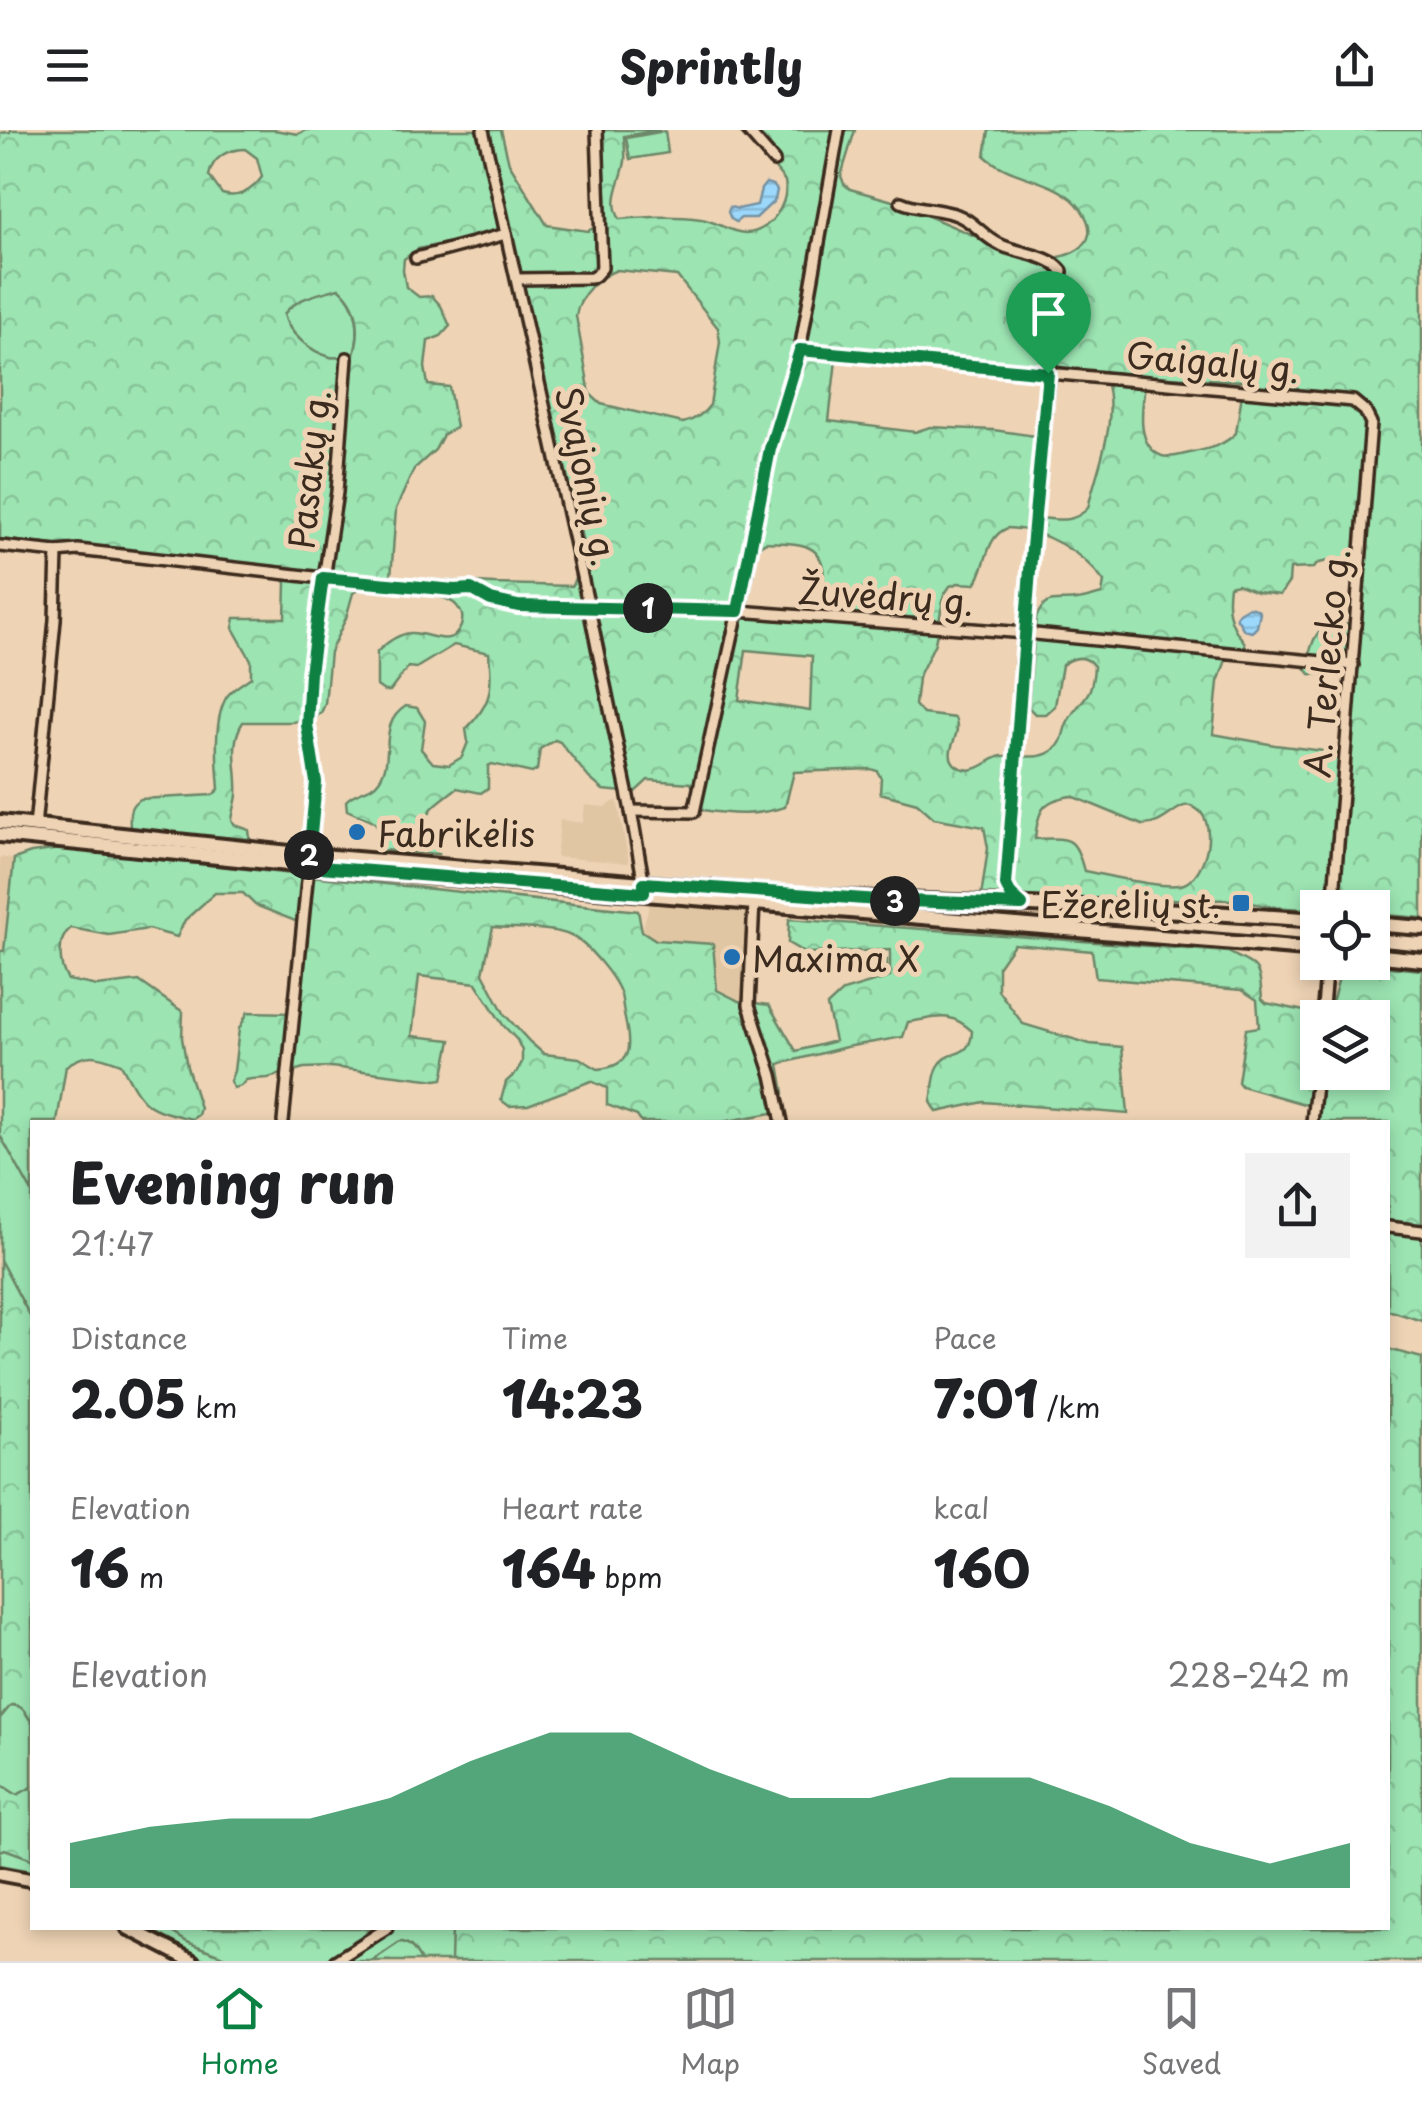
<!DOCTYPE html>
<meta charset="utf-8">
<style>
body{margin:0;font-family:"Playpen Sans",sans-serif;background:#f2f2f2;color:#202124;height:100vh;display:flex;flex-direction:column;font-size:38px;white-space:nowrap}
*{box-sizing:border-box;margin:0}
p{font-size:32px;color:#757577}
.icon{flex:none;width:55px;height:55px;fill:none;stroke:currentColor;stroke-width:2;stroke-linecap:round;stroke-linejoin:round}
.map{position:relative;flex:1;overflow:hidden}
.panel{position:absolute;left:30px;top:990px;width:1360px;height:810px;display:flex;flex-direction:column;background:#fff;border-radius:0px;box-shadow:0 5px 15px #0003}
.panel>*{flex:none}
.buttons{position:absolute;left:1300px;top:760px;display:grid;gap:20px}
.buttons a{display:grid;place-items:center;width:90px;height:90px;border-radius:0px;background:#fff;box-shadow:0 5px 15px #0003;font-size:50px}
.pin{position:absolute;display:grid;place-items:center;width:85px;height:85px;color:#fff;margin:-102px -42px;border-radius:50% 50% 50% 0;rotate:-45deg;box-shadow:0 0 10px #0007}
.pin .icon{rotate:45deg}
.km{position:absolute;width:50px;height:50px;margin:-25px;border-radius:50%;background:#222;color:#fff;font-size:28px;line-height:50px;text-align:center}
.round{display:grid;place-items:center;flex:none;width:105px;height:105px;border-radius:0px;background:#f2f2f2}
.summary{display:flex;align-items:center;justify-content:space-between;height:170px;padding:0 40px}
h1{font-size:55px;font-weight:800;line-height:75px}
.figures{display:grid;grid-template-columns:repeat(3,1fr);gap:15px;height:170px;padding:10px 40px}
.figures div{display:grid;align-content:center}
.figures b{font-size:50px;font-weight:800}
.figures small{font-size:28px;font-weight:400}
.figures p{font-size:28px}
.chart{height:280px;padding:20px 40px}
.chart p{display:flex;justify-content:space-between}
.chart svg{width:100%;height:180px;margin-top:10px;fill:#0b8043;opacity:.7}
header{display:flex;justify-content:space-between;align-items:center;height:130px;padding:0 40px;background:#fff;font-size:45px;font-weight:800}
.menu{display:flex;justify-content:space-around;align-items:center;height:140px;border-top:2px solid #e0e0e0;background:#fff;font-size:28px;color:#757577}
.menu a{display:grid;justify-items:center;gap:5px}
.menu .current{color:#0b8043}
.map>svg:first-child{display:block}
.built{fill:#e1c6a4}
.grass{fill:#9ce4b2;stroke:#6c8768;stroke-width:2.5}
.forest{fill:url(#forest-crowns);stroke:#6c8768;stroke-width:2.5;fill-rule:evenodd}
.water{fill:url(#water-rules);stroke:#7592a3;stroke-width:2.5}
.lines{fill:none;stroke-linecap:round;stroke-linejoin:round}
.minor-casing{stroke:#3b2a1e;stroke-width:16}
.secondary-casing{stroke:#3b2a1e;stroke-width:19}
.primary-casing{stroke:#3b2a1e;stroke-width:20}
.minor{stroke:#eed3b5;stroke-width:9}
.secondary{stroke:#eed3b5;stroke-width:11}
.primary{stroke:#eed3b5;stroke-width:12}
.route-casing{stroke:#fff;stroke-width:20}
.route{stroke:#0b8043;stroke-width:12}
.poi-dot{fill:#1f6fb2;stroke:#eed3b5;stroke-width:4}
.labels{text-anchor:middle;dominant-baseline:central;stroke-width:10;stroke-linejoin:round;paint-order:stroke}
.street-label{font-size:35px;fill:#3b2a1e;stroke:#eed3b5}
.poi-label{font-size:35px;fill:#3b2a1e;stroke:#eed3b5;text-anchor:start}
</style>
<header><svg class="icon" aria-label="menu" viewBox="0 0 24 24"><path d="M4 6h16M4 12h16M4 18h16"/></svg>Sprintly<svg class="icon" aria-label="share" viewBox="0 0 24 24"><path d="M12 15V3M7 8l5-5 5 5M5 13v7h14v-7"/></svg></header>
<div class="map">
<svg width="1422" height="1831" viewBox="0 0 1422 1831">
<defs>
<pattern id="forest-crowns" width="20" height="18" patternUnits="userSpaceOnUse" patternTransform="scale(2.5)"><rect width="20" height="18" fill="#9ce4b2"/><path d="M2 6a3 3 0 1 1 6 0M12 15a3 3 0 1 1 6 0" fill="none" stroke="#87c499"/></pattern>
<pattern id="water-rules" width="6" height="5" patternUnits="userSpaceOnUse" patternTransform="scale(2.5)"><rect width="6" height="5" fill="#9bd8fc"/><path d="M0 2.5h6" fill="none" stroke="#86bad8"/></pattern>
</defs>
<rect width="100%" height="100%" fill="#eed3b5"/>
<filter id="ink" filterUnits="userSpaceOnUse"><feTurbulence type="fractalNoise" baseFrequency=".01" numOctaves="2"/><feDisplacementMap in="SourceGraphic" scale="20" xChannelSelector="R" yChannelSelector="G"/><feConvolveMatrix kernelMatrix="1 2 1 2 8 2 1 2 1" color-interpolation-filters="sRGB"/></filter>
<g filter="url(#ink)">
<g class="built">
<polygon points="617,670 629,733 556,727 560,690 583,693 585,675 605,677"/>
<polygon points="0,727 14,729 4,821 0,821"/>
<polygon points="654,772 744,780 759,786 753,872 739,871 717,860 713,814 656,810 642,801 650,773"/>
</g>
<g class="grass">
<polygon points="665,1 668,23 630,29 626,8"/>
<path d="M339,157c19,18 22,43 15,68 -8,1 -17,4 -24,2 -19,-5 -42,-24 -46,-43 13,-17 35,-20 55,-27z"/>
<polygon points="887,830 887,845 831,846 831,831"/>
<polygon points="0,1005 32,1062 32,1190 0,1130"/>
<polygon points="11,1575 22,1577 32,1593 32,1657 17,1665 0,1654 0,1588"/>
<polygon points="5,1719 32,1729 32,1741 0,1735 0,1721"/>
<polygon points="141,1798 166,1798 187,1812 236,1831 206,1830"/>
<path d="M382,1798h86l9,33h-56c-5,-8 -10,-19 -21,-19l-28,19h-42z"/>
</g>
<g class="forest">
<path d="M11,0h263l24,4 8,-4h195l8,33 38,62 41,6 19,-11 -4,-90h57l-36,6c0,8 2,17 1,25 -3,21 -17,39 -5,58 27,-2 54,-4 81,0 15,2 30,14 45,14 25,-1 43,-30 39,-52l-41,-51h111l-14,46 3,8 6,5 43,12 138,59c29,1 78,-11 50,-51 -22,-31 -69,-28 -96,-53l4,-26h433v788l-49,-4 -1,-6c-44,0 -88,5 -132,-8l-259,-3 7,-49 -4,-21 -50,-9 -17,-15 -37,-10 1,-15 -4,-7 -6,-2 -77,3 -9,35c-31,9 -51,8 -82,3l-12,-27 -43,-3 -14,13 -31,-3 -14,-12 -29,-36 -5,-2 -15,9 -3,21 -5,3 -40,-9 -4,2v22l-7,5 -24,-5c-37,28 -34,24 -18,66l-57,-4c-4,-38 -8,-26 -35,-40l-1,-9c9,-11 24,-8 33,-21 17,-24 -3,-55 27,-74l11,2 8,13 -4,28 12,14 16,2 13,-8 6,-15 -2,-13c27,-27 26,-40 23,-76l-35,-8 -38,23 -8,-1 -18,24h-6l-7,-5v-34c9,-9 21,-18 34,-19 17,-1 41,17 50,-7 3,-9 1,-14 -5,-21 -16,-15 -70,-15 -93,-18l-10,6 -7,25 -16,34 -5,52 -4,9 -7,4 -21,5h-50c-15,23 -4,48 -6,73 -1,8 -4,17 -5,25l3,5 14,5 1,9 -120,-9c0,-13 -3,-24 10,-31l73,-4 6,-6c-2,-25 -6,-68 7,-91 5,-9 17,-15 25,-21v-17l-18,-32 2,-10h50l1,-35 -8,-13 -278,-31v-406l10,-1zM245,19l12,9 5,19c-10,14 -24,22 -40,17l-13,-18c3,-18 18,-27 36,-27zM509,100l76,321 -13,35 -78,-2 -103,-6 5,-69 18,-40 21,-19 8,-15 13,-8 -7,-40 -21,-2 -3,-18 3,-26 13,-5 9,-10 -9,-20 -9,-10 -13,1 -13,-10 -3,-17 1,-11 14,-10zM617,140l60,6 41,52 2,14 -10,63c-7,10 -15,15 -27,18l-82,-19 -11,-10 -14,-78c3,-22 22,-39 41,-46zM339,158c20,17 22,42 15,67 -8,1 -17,4 -24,2 -19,-5 -42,-23 -46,-43 12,-17 35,-20 55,-26zM847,219l258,28c14,46 -7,86 -17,131 -16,17 -34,11 -56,9l4,-81 -43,-6 -63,-3 -15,5 -86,-11 7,-61zM1146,246l98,5 -8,52c-13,13 -25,15 -42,19 -10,2 -23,7 -32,4 -30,-12 -18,-57 -16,-80zM1008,398c36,1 76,25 96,54l-2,12c-8,2 -17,5 -25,6 -21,3 -31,-6 -41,18l-8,89 7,7h11l9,-8 7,-41c11,-8 23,-11 32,1 -2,36 -12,29 -26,55 -5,9 -4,21 -13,28 -14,12 -36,6 -53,7 -11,2 -18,11 -28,13 -7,2 -17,-1 -21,-7 -9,-13 10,-27 2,-44l-32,-4 -8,-9 3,-27 17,-35 9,-48 6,-9 8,-3 17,1c13,-19 10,-48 33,-56zM766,412c12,1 28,0 39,4 32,11 14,54 10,78l-69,-10 12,-67zM1328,431l22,5 15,8 -5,50c-42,-3 -46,6 -54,45l4,5 45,2 -7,78 -73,-9 -62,-11 5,-52 8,-22 21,-3c-2,-23 -5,-13 -13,-30 -7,-13 -7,-27 -5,-41l8,-2 20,8 23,3 9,-13 1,-13 23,-1 6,-5zM746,520l66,6 -2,55 -71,-11zM1072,666l70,29c23,1 35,-23 49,-19 30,10 16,69 -7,78 -18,6 -78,-9 -100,-13 -10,-35 -12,-33 -49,-32 3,-29 7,-39 37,-43z"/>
<path d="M60,719l578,62 4,20 14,9 57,4 4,46 22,11 30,4 27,46 39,-10 -8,-35 16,-15 47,-14v-27l-85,3 -17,-10 1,-24 439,33c31,16 31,12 34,47l4,4 62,13 13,-45 13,-7 68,6v351l-34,-11v-188h-80l3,-16 -70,-20 -3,-4 8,-53 13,-2 -2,-27 -15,-10 -146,-12 -4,-27 -78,-7 -16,23v23l25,34 67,20 32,3 6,67 -144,-12 -47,10 -6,-10c2,-10 2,-26 7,-35 10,-20 33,-6 34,-36 -24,-21 -34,-13 -64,-9l-5,15 -57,10 -67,17 5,29 -12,20 -50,9h-81l-4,-6 -30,-11v-17l-16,-7 -63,24 -19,1 -8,-6 5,-18 11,-10 5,-10v-11l-5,-11 -14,-15 -27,-42 -57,-7 -7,60 39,4 -8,39 -7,1 -105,-13 -27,1 -36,10 -16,1 -6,1 -5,6 -8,2 -3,-7 4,-10 5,-42 9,-17 46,1 3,-4 11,-83 -53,-21 -12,-12h-28l-30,27 -8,17 -29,-8 -39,6 -38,-7c-15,11 -12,38 -3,52l29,6 42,-5 44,31 -1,26 5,29 13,41 -2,7 -6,4c-48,-11 -48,-12 -71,-55 -24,-9 -33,-13 -55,2l-9,56h-25v70l-32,-57v-184h4l10,-92 17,-6zM493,797c22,2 59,0 78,9 16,7 45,42 50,59 2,8 2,16 4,24 6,27 8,47 -27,50l-19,-11 -35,-4 -14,-12 -25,-27 -22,-42zM1318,888h54v54h-54z"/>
<path d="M0,1130l32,60v403c-5,-9 -10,-19 -21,-18l-11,13z"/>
<polygon points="1388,1219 1422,1228 1422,1831 451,1831 452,1798 1388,1798"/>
<polygon points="0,1654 17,1665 32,1657 32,1729 5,1719 0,1721"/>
<polygon points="166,1798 364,1798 376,1803 330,1831 236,1831 187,1812"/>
<path d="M400,1812c11,0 16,11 21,19h-49z"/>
</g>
<g class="water">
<polygon points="766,53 773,55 777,60 775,70 756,88 741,88 736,92 731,89 728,82 730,77 738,79 757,75 761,59"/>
<polygon points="1249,477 1257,479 1260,483 1257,497 1252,502 1244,500 1236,487 1239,483"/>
</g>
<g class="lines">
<g class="minor-casing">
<g id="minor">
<polyline points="483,0 589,478 631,681 644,755"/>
<polyline points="747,0 774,31"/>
<path d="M901,72c18,8 38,6 56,13 19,7 26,23 46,31 19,8 47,9 59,25 -27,204 -41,409 -56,614"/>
<polyline points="416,128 506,104"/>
<polyline points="517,149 591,148 595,146 602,138 597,0"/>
<polyline points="800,220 1353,271 1365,281 1371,293 1333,778"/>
<polyline points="0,416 57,422 78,420 323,448 454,460 471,459 491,470 517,476 738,481 1025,503 1353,535"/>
<polyline points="631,681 694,682 738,481 769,319 800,220 839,0"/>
<polyline points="35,697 55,490 57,422"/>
<polyline points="754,772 749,875 772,945 782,992"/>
<polyline points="1322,888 1327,832"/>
<polyline points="283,992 315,670 316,651 307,595 310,543 337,362 347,228"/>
<polyline points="1312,992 1318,936"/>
<polyline points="1388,1097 1422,1101"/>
<polyline points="335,1831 387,1798"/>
</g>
</g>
<g class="secondary-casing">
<g id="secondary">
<polyline points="0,1744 32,1750"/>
<polyline points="128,1798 192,1831"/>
</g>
</g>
<g class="primary-casing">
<g id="primary">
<polyline points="0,692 309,725 800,766 1182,781 1318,790"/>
<polyline points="0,705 308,736 1318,820"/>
<polyline points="1372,794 1422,798"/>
<polyline points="1372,825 1422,830"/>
</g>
</g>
<use href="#minor" class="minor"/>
<use href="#secondary" class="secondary"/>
<use href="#primary" class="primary"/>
</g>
</g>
<g class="lines" filter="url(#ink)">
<g class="route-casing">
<polygon id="route" points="800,220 1048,243 1030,440 1006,755 1011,765 1022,775 878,770 644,753 644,763 308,736 316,652 307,595 310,543 323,448 454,460 471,459 491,470 518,476 738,481 770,319"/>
</g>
<use href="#route" class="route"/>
</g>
<g class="poi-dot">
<circle cx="357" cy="702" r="10"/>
<rect x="1231" y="763" width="20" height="20" rx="5"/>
<circle cx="732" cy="827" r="10"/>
</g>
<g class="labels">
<g class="street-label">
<text transform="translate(1213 231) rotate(5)">Gaigalų g.</text>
<text transform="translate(308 339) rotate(-84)">Pasakų g.</text>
<text transform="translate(588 346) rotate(78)">Svajonių g.</text>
<text transform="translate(886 465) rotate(4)">Žuvėdrų g.</text>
<text transform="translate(1325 533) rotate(-85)">A. Terlecko g.</text>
</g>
<g class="poi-label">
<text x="377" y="702">Fabrikėlis</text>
<text x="1221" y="773" text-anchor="end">Ežerėlių st.</text>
<text x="752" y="827">Maxima X</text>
</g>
</g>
</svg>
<div class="buttons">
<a><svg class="icon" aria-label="locate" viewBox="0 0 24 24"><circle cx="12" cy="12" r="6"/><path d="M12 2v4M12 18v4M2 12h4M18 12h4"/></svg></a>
<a><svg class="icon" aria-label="layers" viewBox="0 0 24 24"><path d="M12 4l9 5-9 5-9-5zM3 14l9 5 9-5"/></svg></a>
</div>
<div class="pin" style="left:1048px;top:243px;background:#1e9e55"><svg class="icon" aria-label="arrive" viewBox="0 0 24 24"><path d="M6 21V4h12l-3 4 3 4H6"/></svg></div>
<b class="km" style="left:648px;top:478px">1</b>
<b class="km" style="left:309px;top:725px">2</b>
<b class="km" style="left:895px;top:771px">3</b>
<section class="panel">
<div class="summary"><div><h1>Evening run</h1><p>21:47</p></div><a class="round"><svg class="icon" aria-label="share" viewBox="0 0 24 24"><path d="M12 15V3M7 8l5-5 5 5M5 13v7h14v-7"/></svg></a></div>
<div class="figures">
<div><p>Distance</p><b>2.05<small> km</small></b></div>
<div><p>Time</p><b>14:23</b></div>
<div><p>Pace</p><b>7:01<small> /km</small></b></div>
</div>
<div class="figures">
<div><p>Elevation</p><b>16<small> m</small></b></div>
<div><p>Heart rate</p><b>164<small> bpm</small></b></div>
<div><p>kcal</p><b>160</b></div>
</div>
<div class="chart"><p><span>Elevation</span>228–242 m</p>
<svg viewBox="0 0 160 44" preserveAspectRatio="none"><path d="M0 44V33L10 29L20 27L30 27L40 22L50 13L60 6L70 6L80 15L90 22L100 22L110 17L120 17L130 24L140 33L150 38L160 33V44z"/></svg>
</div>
</section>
</div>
<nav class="menu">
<a class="current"><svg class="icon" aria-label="home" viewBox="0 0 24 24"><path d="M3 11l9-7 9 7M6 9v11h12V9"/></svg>Home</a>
<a><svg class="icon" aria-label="map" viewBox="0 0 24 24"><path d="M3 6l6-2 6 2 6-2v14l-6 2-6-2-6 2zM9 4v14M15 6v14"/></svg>Map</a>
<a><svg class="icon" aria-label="saved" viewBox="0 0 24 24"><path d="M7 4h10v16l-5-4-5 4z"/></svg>Saved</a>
</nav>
